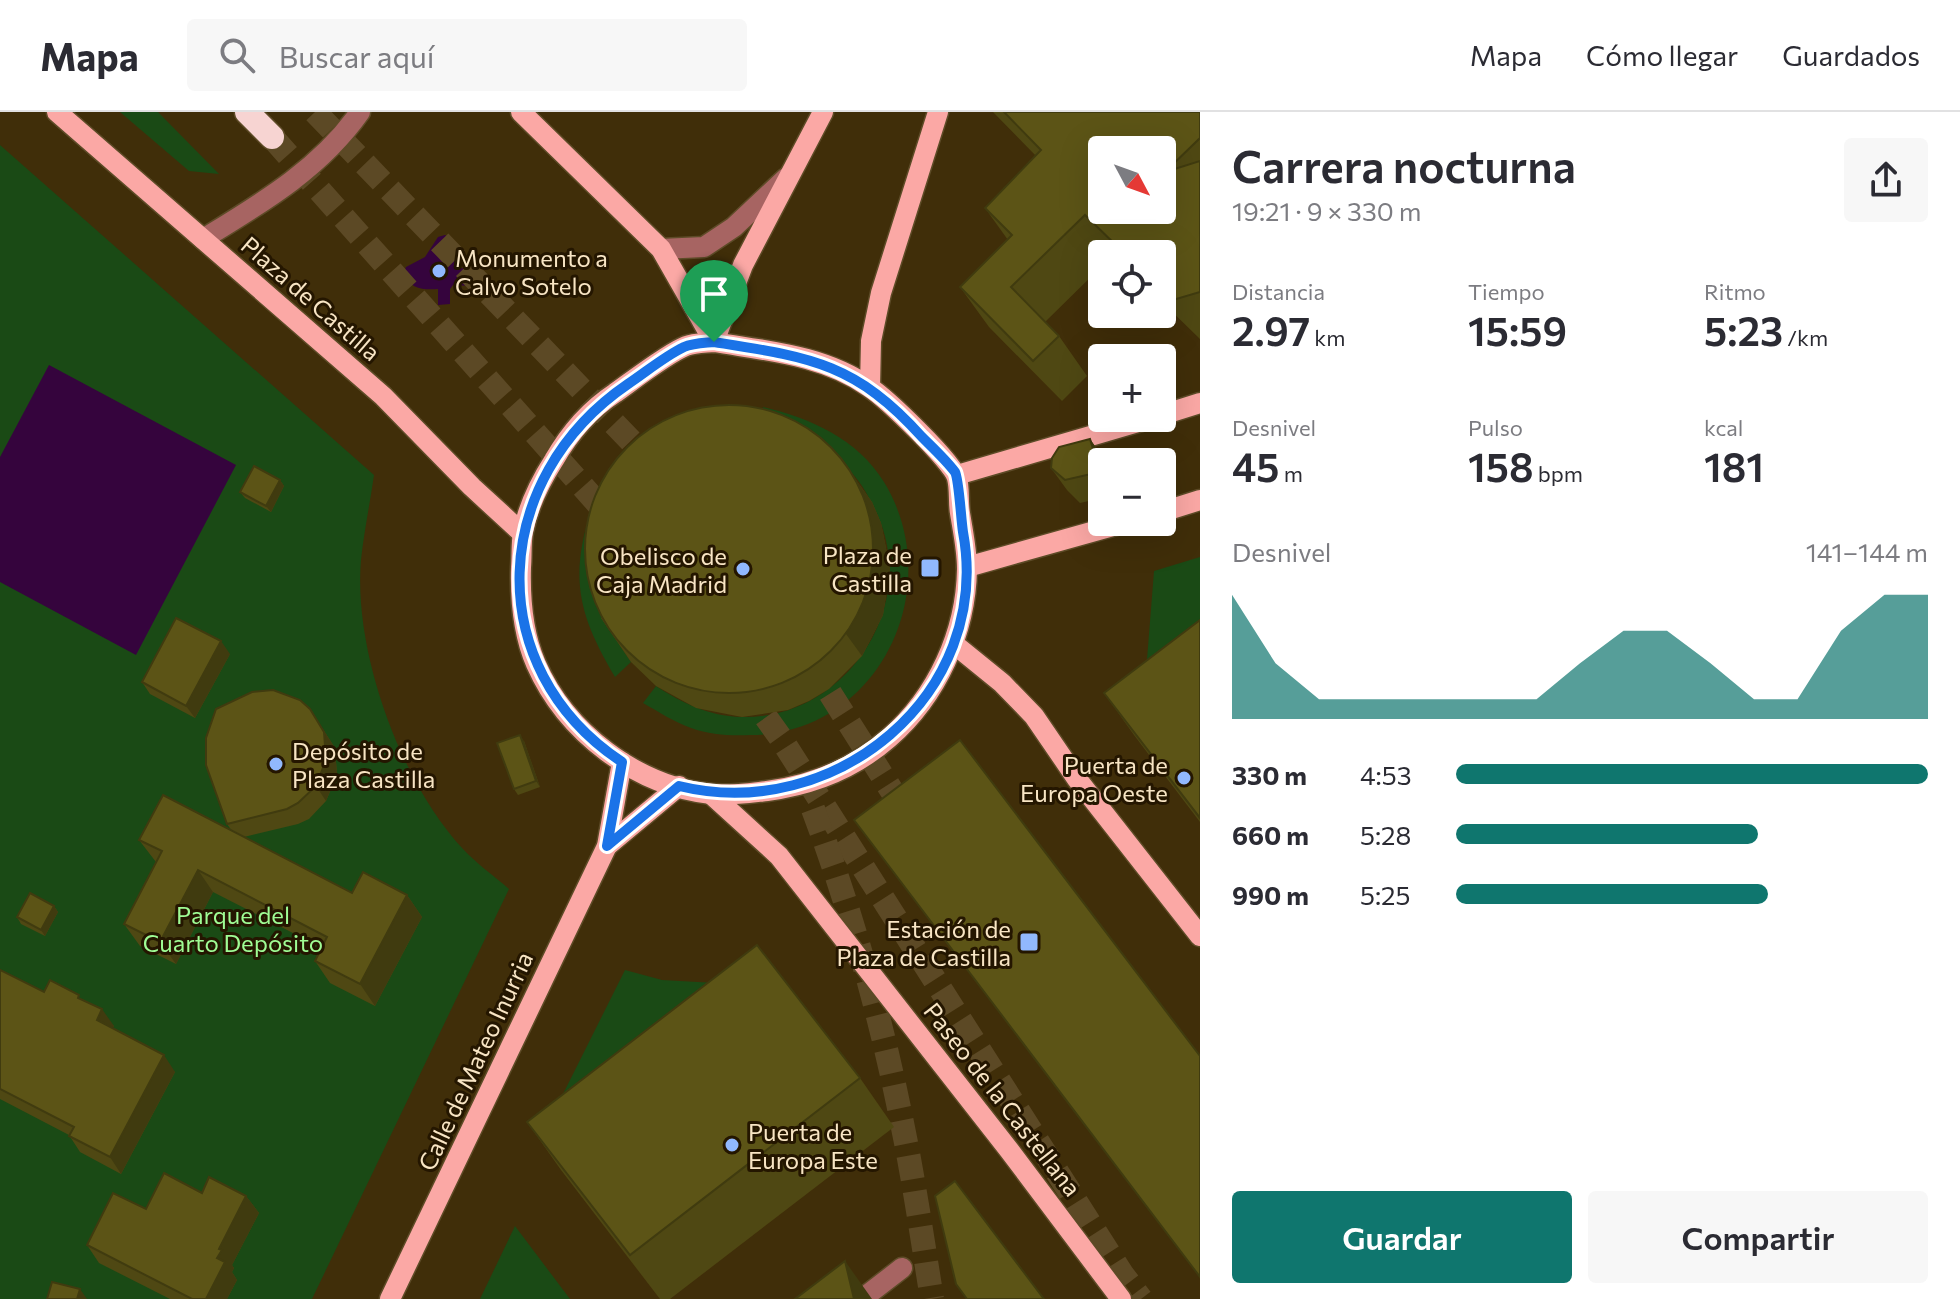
<!DOCTYPE html>
<html lang="es">
<meta charset="utf-8">
<style>
body{margin:0;font-family:Commissioner,sans-serif;background:#f7f7f7;color:#2b2b33;height:100vh;display:flex;flex-direction:column;font-size:30px;white-space:nowrap}
*{box-sizing:border-box;margin:0}
p{font-size:26px;color:#7c7c81}
.icon{flex:none;width:44px;height:44px;fill:none;stroke:currentColor;stroke-width:2;stroke-linecap:round;stroke-linejoin:round}
.map{position:relative;flex:1;overflow:hidden}
.drawer{display:flex;flex-direction:column;background:#fff;width:760px}
.drawer>*{flex:none}
.needle{width:52px;rotate:131deg}
.tools{position:absolute;left:1088px;top:24px;display:grid;gap:16px}
.tools a{display:grid;place-items:center;width:88px;height:88px;border-radius:8px;background:#fff;box-shadow:0 8px 32px #0002;font-size:40px}
.pin{position:absolute;display:grid;place-items:center;width:68px;height:68px;color:#fff;margin:-82px -34px;border-radius:50% 50% 50% 0;rotate:-45deg;box-shadow:0 0 8px #0007}
.pin .icon{rotate:45deg}
.round{display:grid;place-items:center;flex:none;width:84px;height:84px;border-radius:8px;background:#f7f7f7}
.summary{display:flex;align-items:center;justify-content:space-between;height:136px;padding:0 32px}
h1{font-size:44px;font-weight:600;line-height:60px}
.stats{display:grid;grid-template-columns:repeat(3,1fr);gap:12px;height:136px;padding:8px 32px}
.stats div{display:grid;align-content:center}
.stats b{font-size:40px;font-weight:600}
.stats small{font-size:22px;font-weight:400}
.stats p{font-size:22px}
.chart{height:224px;padding:16px 32px}
.chart p{display:flex;justify-content:space-between}
.chart svg{width:100%;height:144px;margin-top:8px;fill:#0f766e;opacity:.7}
.cta{display:flex;gap:16px;margin-top:auto;padding:16px 32px}
.cta a{flex:1;height:92px;border-radius:8px;background:#0f766e;color:#fff;font-size:32px;font-weight:600;line-height:92px;text-align:center}
.cta a+a{background:#f7f7f7;color:#2b2b33}
ul{padding:0 32px;list-style:none;font-size:26px}
li{display:grid;grid-template-columns:128px 96px 1fr;align-items:center;height:60px}
li i{height:20px;border-radius:10px;background:#0f766e}
header{display:flex;align-items:center;gap:48px;box-sizing:border-box;height:112px;padding:0 40px;background:#fff;border-bottom:2px solid #e1e1e2}
header strong{font-size:38px}
nav{display:flex;gap:44px;margin-inline-start:auto;font-size:28px}
.search{width:560px;height:72px;background:#f7f7f7;display:flex;align-items:center;gap:20px;box-sizing:border-box;padding:0 28px;border-radius:8px;color:#7c7c81;font-size:30px}
main{display:flex;flex:1;min-height:0}
.map>svg:first-child{display:block}
.green{fill:#1a4a15}
.water{fill:#35043d}
.lines{fill:none;stroke-linecap:round;stroke-linejoin:round}
.highway-tunnel{stroke:#5c4925;stroke-width:24;stroke-dasharray:24 12;stroke-linecap:butt}
.minor-casing{stroke:#5d4b27;stroke-width:23}
.major-casing{stroke:#5d4b27;stroke-width:23}
.highway-casing{stroke:#5d4b27;stroke-width:27}
.minor{stroke:#a76462;stroke-width:20}
.major{stroke:#fba8a5;stroke-width:20}
.highway{stroke:#f7d4d2;stroke-width:24}
.wall{fill:#4f4813}
.shaded-wall{fill:#403b0f}
.building{fill:#5c5416;stroke:#403b0f;stroke-width:2;fill-rule:evenodd}
.route-casing{stroke:#fff;stroke-width:16}
.route{stroke:#1a73e8;stroke-width:10}
.poi-dot{fill:#91b8fd;stroke:#241600;stroke-width:3}
.labels{text-anchor:middle;dominant-baseline:central;stroke-width:6;stroke-linejoin:round;paint-order:stroke}
.poi-label{font-size:24px;fill:#f8e5c4;stroke:#241600;text-anchor:end}
.street-label{font-size:24px;fill:#f8e5c4;stroke:#241600}
.park-label{font-size:24px;fill:#9ffc94;stroke:#241600}
</style>
<header>
<strong>Mapa</strong>
<div class="search"><svg class="icon" aria-label="search" viewBox="0 0 24 24"><circle cx="10" cy="10" r="6"/><path d="M15 15l6 6"/></svg>Buscar aquí</div>
<nav><a>Mapa</a><a>Cómo llegar</a><a>Guardados</a></nav>
</header>
<main>
<div class="map">
<svg width="1200" height="1187" viewBox="0 0 1200 1187">
<rect width="100%" height="100%" fill="#402e09"/>
<g class="green">
<polygon points="120,0 158,0 219,62 189,59"/>
<path d="M0,33l374,330c-4,28 -10,57 -13,85 -8,91 40,223 102,289 13,14 31,27 46,40l-197,410h-312z"/>
<path d="M763,295c47,11 95,32 121,75 64,105 -4,252 -133,253 -20,1 -40,0 -60,-7 -17,-6 -32,-16 -48,-25l13,-17c26,17 53,30 85,31 102,3 178,-107 137,-201 -8,-17 -18,-38 -34,-50 -16,-13 -63,-29 -84,-38z"/>
<path d="M592,395l25,134 14,21 -16,15c-37,-63 -46,-99 -23,-170z"/>
<polygon points="1200,445 1200,519 1146,560 1154,459"/>
<polygon points="625,858 662,868 734,872 548,1012"/>
<polygon points="515,1114 570,1187 480,1187"/>
</g>
<g class="water">
<path d="M445,123c15,7 16,19 14,33l19,1 -6,17 -19,-1 -3,4v15l-12,1v-16c-15,1 -28,0 -35,-15l3,-7 19,-10 13,-20z"/>
<polygon points="49,253 236,353 136,543 0,470 0,345"/>
</g>
<g class="lines">
<g class="highway-tunnel">
<polyline points="315,0 655,354"/>
<polyline points="272,25 616,412"/>
<polyline points="811,551 909,706"/>
<polyline points="745,576 780,625 1122,1162 1141,1187"/>
<path d="M813,697c37,99 66,200 87,304 13,61 22,124 32,186"/>
</g>
<g class="minor-casing">
<g id="minor">
<path d="M203,127c59,-36 117,-70 157,-127"/>
<polyline points="661,137 704,135 734,115 786,66"/>
<polyline points="862,1187 902,1156"/>
</g>
</g>
<g class="major-casing">
<g id="major">
<polyline points="57,0 383,284 472,375 522,421"/>
<polyline points="521,0 661,137 714,230"/>
<path d="M714,230c53,9 110,13 155,45 17,11 84,75 88,91 3,11 1,24 3,35 3,19 7,37 7,56 -1,64 -30,127 -78,169 -34,30 -77,47 -122,53 -18,2 -38,5 -56,3 -75,-8 -145,-62 -175,-130 -13,-30 -16,-64 -15,-97 1,-11 0,-24 2,-35 5,-26 17,-50 31,-72 15,-26 35,-50 61,-67 17,-12 53,-40 71,-47 8,-3 19,-3 28,-4z"/>
<polyline points="714,230 743,153 823,0"/>
<polyline points="870,275 871,229 881,181 938,0"/>
<polyline points="1162,303 1200,291"/>
<polyline points="957,363 1152,306"/>
<polyline points="1162,400 1200,388"/>
<polyline points="967,455 1127,410"/>
<polyline points="954,532 1002,571 1034,604 1077,667 1200,824"/>
<polyline points="711,682 779,744 1009,1038 1121,1187"/>
<polyline points="607,734 679,674"/>
<polyline points="390,1187 607,734 622,650"/>
</g>
</g>
<g class="highway-casing">
<polyline id="highway" points="247,0 272,25"/>
</g>
<use href="#minor" class="minor"/>
<use href="#major" class="major"/>
<use href="#highway" class="highway"/>
</g>
<g class="wall">
<polygon points="993,0 1200,0 1200,227 1162,190 1162,142 1102,142 1102,154 1045,210 1059,224 1087,264 1062,289 989,215 960,175 1008,128 985,96 1036,44"/>
<polygon points="1090,327 1106,350 1102,350 1102,386 1080,391 1067,378 1051,356"/>
<polygon points="280,368 284,374 271,400 245,386 240,380"/>
<polygon points="856,368 872,390 881,411 890,457 883,503 862,544 829,577 809,589 788,598 742,605 696,596 656,574 631,550 601,506"/>
<polygon points="1200,508 1200,710 1134,623 1104,581"/>
<polygon points="230,542 195,606 150,582 142,570"/>
<polygon points="310,597 335,636 337,663 326,689 309,707 298,712 244,725 352,781 407,783 422,805 375,894 330,871 315,849 322,836 213,780 176,852 140,834 124,812 156,750 139,728 232,719 227,712"/>
<polygon points="524,629 540,675 518,683 514,677"/>
<polygon points="54,794 58,800 45,824 21,812 17,805"/>
<polygon points="0,858 44,880 83,888 114,914 112,916 175,960 121,1062 80,1040 69,1023 0,987"/>
<polygon points="860,966 894,1015 670,1187 660,1187 561,1058 527,1010"/>
<polygon points="202,1081 246,1084 259,1101 232,1153 234,1156 232,1160 237,1168 227,1187 170,1187 99,1151 87,1133 146,1097"/>
</g>
<g class="shaded-wall">
<polygon points="1090,327 1106,350 1102,350 1102,364 1100,360"/>
<polygon points="280,368 284,374 271,400 266,394"/>
<polygon points="856,368 872,390 881,411 890,457 883,503 862,544 846,522"/>
<polygon points="221,529 230,542 195,606 186,594"/>
<polygon points="310,597 335,636 337,663 326,689 316,674"/>
<polygon points="520,623 524,629 540,675 536,669"/>
<polygon points="198,758 213,780 176,852 160,830"/>
<polygon points="407,783 422,805 375,894 360,872"/>
<polygon points="54,794 58,800 45,824 41,818"/>
<polygon points="102,897 114,914 108,924 97,908"/>
<polygon points="164,943 175,960 121,1062 110,1045"/>
<polygon points="246,1084 259,1101 232,1153 234,1156 232,1160 237,1168 227,1187 206,1187 219,1137"/>
<polygon points="845,1149 872,1187 854,1187"/>
<polygon points="80,1177 87,1187 77,1187"/>
</g>
<g class="building">
<path d="M1004,0h196v26l-35,34 35,-11v131l-27,8 -11,-10v-36h-37l-40,-39 -74,72 48,49 -26,25 -73,-74 52,-52 -27,-27 56,-58zM1102,38h60v60h-60z"/>
<circle cx="729" cy="437" r="144"/>
<polygon points="1090,327 1100,360 1065,368 1051,356 1052,346 1059,335"/>
<polygon points="254,354 280,368 266,394 240,380"/>
<polygon points="176,506 221,529 186,594 142,570"/>
<polygon points="1200,508 1200,706 1104,581"/>
<polygon points="273,578 300,588 310,597 324,620 326,648 316,674 298,691 287,697 227,712 206,653 206,626 216,597 252,580"/>
<polygon points="520,623 536,669 514,677 497,631"/>
<polygon points="960,628 1200,944 1200,1165 854,708"/>
<polygon points="163,683 352,781 363,760 407,783 360,872 315,849 327,825 198,758 160,830 124,812 162,739 139,728"/>
<polygon points="30,781 54,794 41,818 17,805"/>
<polygon points="757,833 860,966 630,1143 527,1010"/>
<polygon points="0,858 44,880 50,868 79,883 78,886 102,897 97,908 164,943 110,1045 69,1024 74,1015 0,977"/>
<polygon points="164,1061 202,1081 209,1065 246,1084 219,1137 222,1138 217,1146 225,1150 206,1187 192,1187 87,1133 113,1081 146,1097"/>
<polygon points="955,1069 1044,1187 967,1187 956,1172 935,1084"/>
<polygon points="845,1149 854,1187 795,1187"/>
<polygon points="52,1170 80,1177 77,1187 47,1187"/>
</g>
<g class="lines">
<g class="route-casing">
<path id="route" d="M714,230c94,15 141,20 208,95 11,11 24,23 33,35 4,7 6,48 8,60 30,163 -129,292 -284,254l-72,60 15,-84c-143,-95 -132,-284 6,-378 18,-12 37,-28 56,-37 9,-4 21,-4 30,-5z"/>
</g>
<use href="#route" class="route"/>
</g>
<g class="poi-dot">
<circle cx="439" cy="159" r="8"/>
<rect x="920" y="446" width="20" height="20" rx="4"/>
<circle cx="743" cy="457" r="8"/>
<circle cx="276" cy="652" r="8"/>
<circle cx="1184" cy="666" r="8"/>
<rect x="1019" y="820" width="20" height="20" rx="4"/>
<circle cx="732" cy="1033" r="8"/>
</g>
<g class="labels">
<g class="poi-label">
<text x="455" y="145" text-anchor="start">Monumento a<tspan x="455" dy="28">Calvo Sotelo</tspan></text>
<text x="912" y="442">Plaza de<tspan x="912" dy="28">Castilla</tspan></text>
<text x="727" y="443">Obelisco de<tspan x="727" dy="28">Caja Madrid</tspan></text>
<text x="292" y="638" text-anchor="start">Depósito de<tspan x="292" dy="28">Plaza Castilla</tspan></text>
<text x="1168" y="652">Puerta de<tspan x="1168" dy="28">Europa Oeste</tspan></text>
<text x="1011" y="816">Estación de<tspan x="1011" dy="28">Plaza de Castilla</tspan></text>
<text x="748" y="1019" text-anchor="start">Puerta de<tspan x="748" dy="28">Europa Este</tspan></text>
</g>
<g class="street-label">
<text transform="translate(311 186) rotate(41)">Plaza de Castilla</text>
<text transform="translate(475 949) rotate(-65)">Calle de Mateo Inurria</text>
<text transform="translate(1003 987) rotate(52)">Paseo de la Castellana</text>
</g>
<g class="park-label">
<text x="233" y="802">Parque del<tspan x="233" dy="28">Cuarto Depósito</tspan></text>
</g>
</g>
</svg>
<div class="tools">
<a><svg class="needle" viewBox="-14 -14 28 28"><path d="M0-13l5 13h-10z" fill="#e53935"/><path d="M0 13l5-13h-10z" fill="#7c7c81"/></svg></a>
<a><svg class="icon" aria-label="locate" viewBox="0 0 24 24"><circle cx="12" cy="12" r="6"/><path d="M12 2v4M12 18v4M2 12h4M18 12h4"/></svg></a>
<a>+</a>
<a>−</a>
</div>
<div class="pin" style="left:714px;top:230px;background:#1e9e55"><svg class="icon" aria-label="arrive" viewBox="0 0 24 24"><path d="M6 21V4h12l-3 4 3 4H6"/></svg></div>
</div>
<section class="drawer">
<div class="summary"><div><h1>Carrera nocturna</h1><p>19:21 · 9 × 330 m</p></div><a class="round"><svg class="icon" aria-label="share" viewBox="0 0 24 24"><path d="M12 15V3M7 8l5-5 5 5M5 13v7h14v-7"/></svg></a></div>
<div class="stats">
<div><p>Distancia</p><b>2.97<small> km</small></b></div>
<div><p>Tiempo</p><b>15:59</b></div>
<div><p>Ritmo</p><b>5:23<small> /km</small></b></div>
</div>
<div class="stats">
<div><p>Desnivel</p><b>45<small> m</small></b></div>
<div><p>Pulso</p><b>158<small> bpm</small></b></div>
<div><p>kcal</p><b>181</b></div>
</div>
<div class="chart"><p><span>Desnivel</span>141–144 m</p>
<svg viewBox="0 0 160 44" preserveAspectRatio="none"><path d="M0 44V6L10 27L20 38L30 38L40 38L50 38L60 38L70 38L80 27L90 17L100 17L110 27L120 38L130 38L140 17L150 6L160 6V44z"/></svg>
</div>
<ul>
<li><b>330 m</b>4:53<i style="width:100%"></i></li>
<li><b>660 m</b>5:28<i style="width:64%"></i></li>
<li><b>990 m</b>5:25<i style="width:66%"></i></li>
</ul>
<div class="cta"><a>Guardar</a><a>Compartir</a></div>
</section>
</main>
